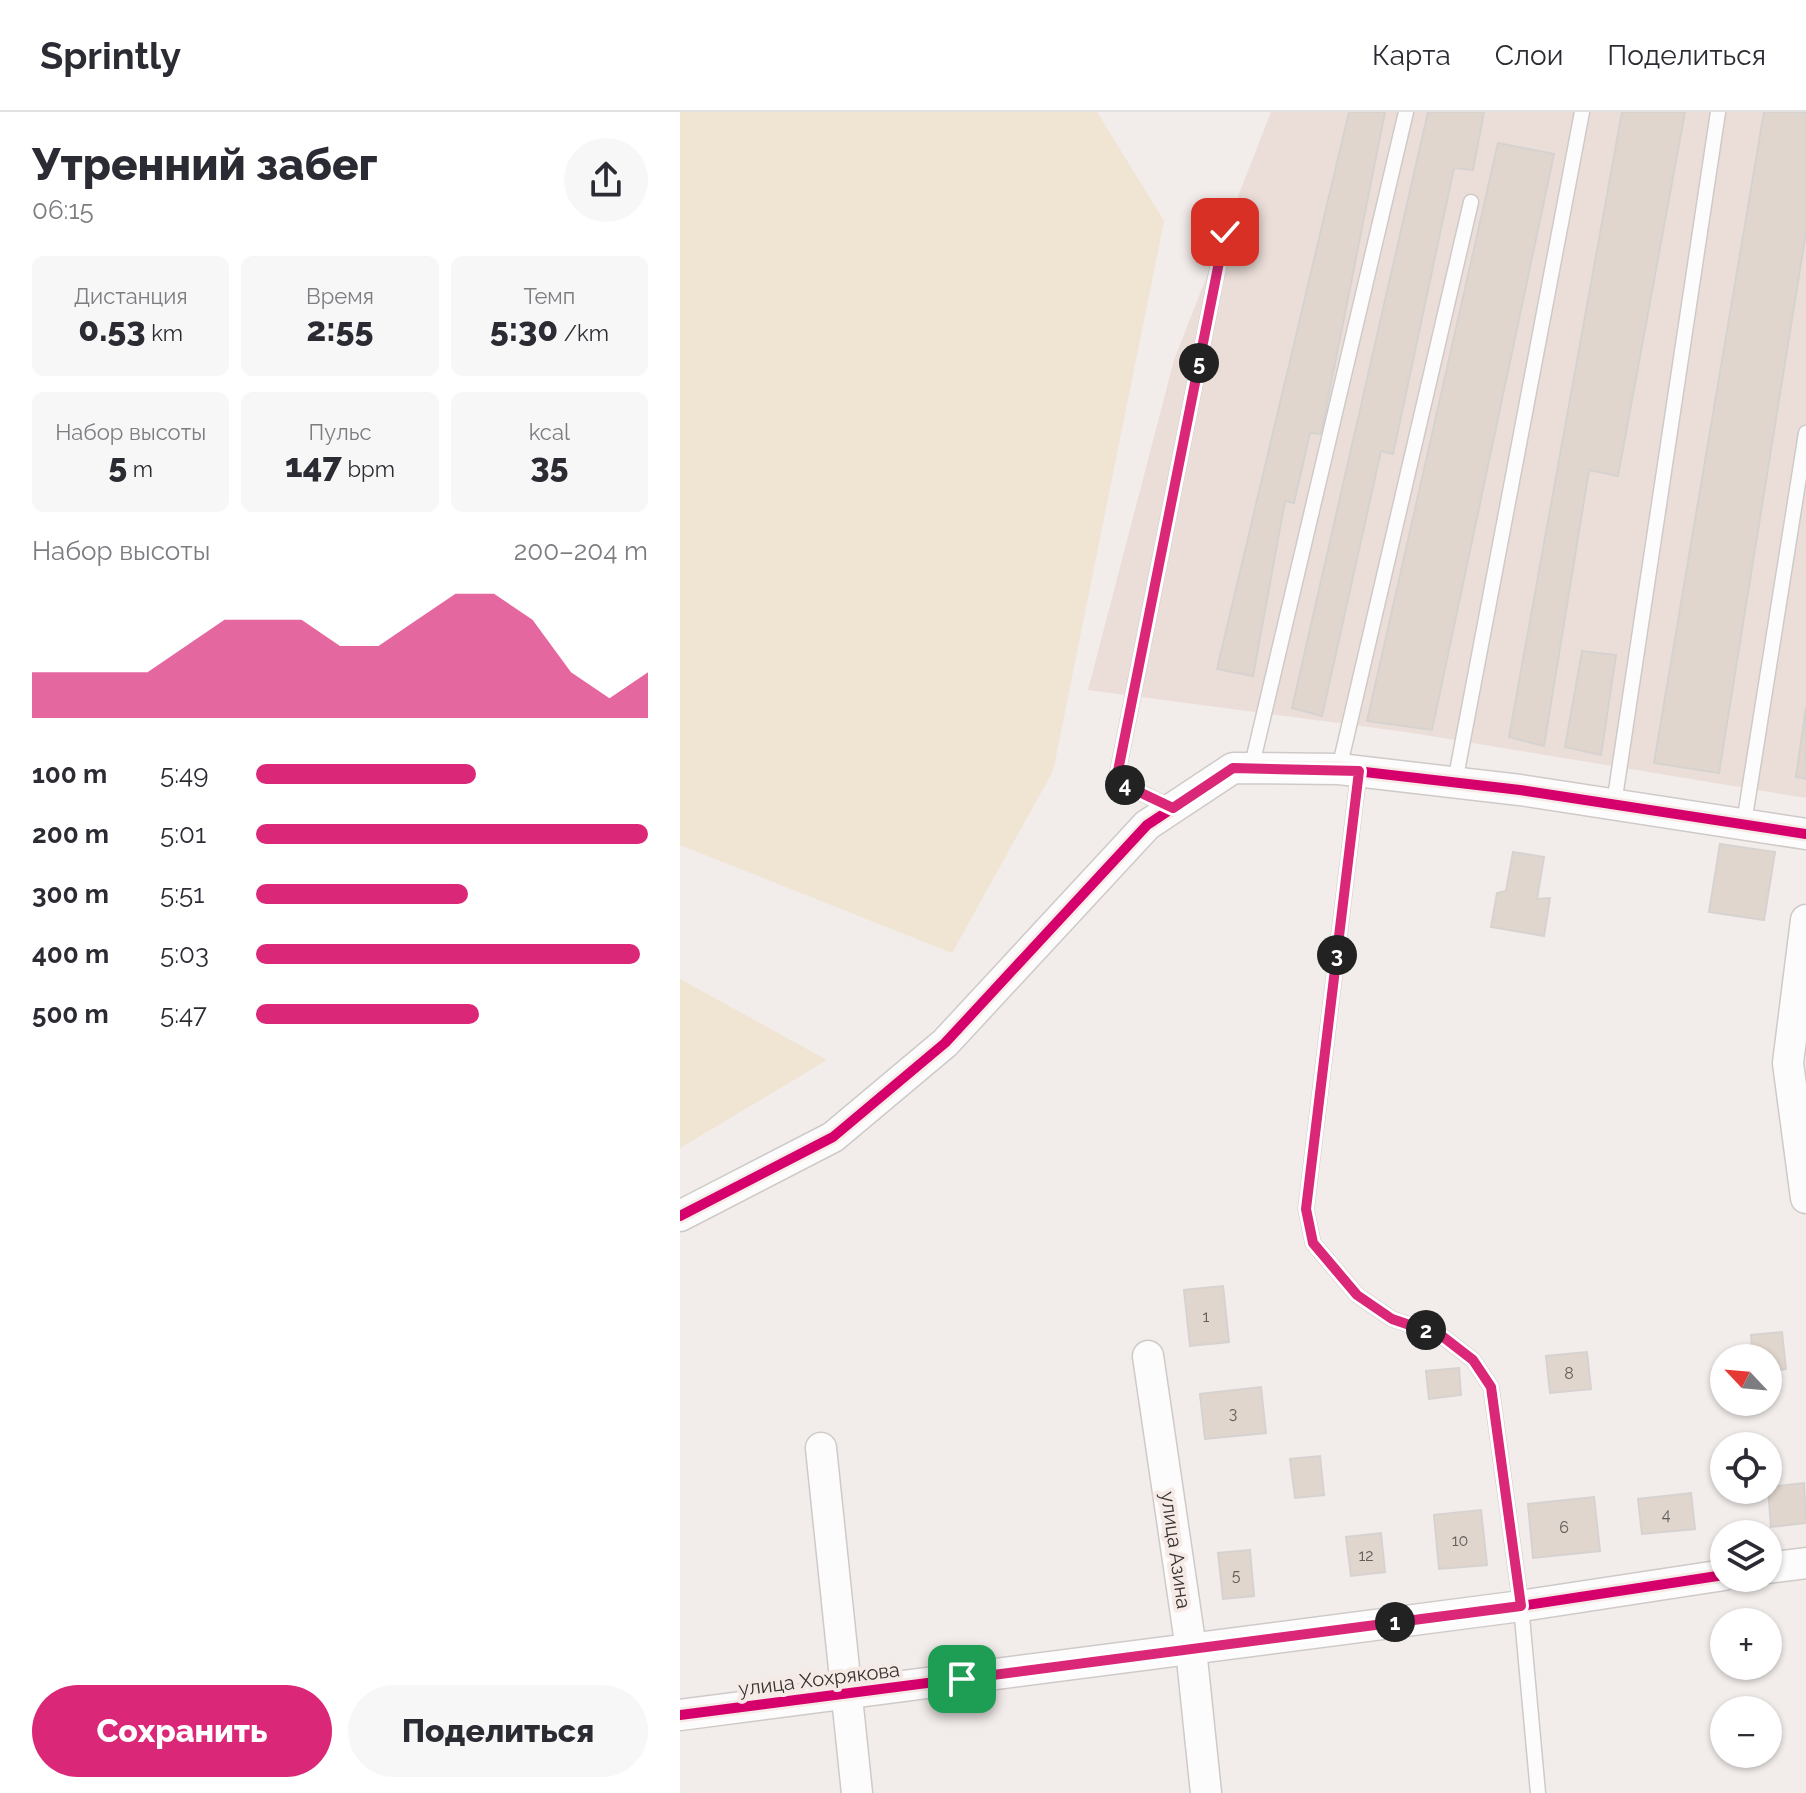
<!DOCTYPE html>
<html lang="ru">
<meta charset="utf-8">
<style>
body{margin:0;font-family:Raleway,sans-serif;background:#f7f7f7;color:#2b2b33;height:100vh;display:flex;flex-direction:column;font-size:30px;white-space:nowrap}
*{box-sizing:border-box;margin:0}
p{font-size:26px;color:#7c7c81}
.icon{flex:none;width:44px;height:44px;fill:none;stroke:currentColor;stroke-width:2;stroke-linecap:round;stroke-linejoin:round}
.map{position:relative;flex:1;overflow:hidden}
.drawer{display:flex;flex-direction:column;background:#fff;width:680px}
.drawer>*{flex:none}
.needle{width:52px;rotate:296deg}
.tools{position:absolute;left:1030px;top:1232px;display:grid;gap:16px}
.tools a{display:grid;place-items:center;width:72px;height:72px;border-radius:50%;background:#fff;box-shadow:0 2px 6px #0004;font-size:40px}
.pin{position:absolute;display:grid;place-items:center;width:68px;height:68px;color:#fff;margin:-34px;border-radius:16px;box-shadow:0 4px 12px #0006}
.km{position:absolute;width:40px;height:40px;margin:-20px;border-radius:50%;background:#222;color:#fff;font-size:22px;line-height:40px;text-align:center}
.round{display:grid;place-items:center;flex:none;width:84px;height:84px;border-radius:42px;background:#f7f7f7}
.headline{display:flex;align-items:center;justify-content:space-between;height:136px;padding:0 32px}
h1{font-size:44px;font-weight:800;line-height:60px}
.metrics{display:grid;grid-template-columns:repeat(3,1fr);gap:12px;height:136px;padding:8px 32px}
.metrics div{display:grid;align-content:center;border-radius:12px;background:#f7f7f7;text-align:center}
.metrics b{font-size:34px;font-weight:800}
.metrics small{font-size:22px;font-weight:400}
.metrics p{font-size:22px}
.chart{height:224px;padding:16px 32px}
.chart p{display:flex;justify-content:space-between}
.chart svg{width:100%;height:144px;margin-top:8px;fill:#db2777;opacity:.7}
.action{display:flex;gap:16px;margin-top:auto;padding:16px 32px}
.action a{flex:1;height:92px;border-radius:48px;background:#db2777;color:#fff;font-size:32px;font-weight:800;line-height:92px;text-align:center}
.action a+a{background:#f7f7f7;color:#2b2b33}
ul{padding:0 32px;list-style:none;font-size:26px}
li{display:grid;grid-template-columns:128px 96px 1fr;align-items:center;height:60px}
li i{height:20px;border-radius:10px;background:#db2777}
header{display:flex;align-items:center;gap:48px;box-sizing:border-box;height:112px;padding:0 40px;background:#fff;border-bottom:2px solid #e1e1e2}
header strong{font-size:38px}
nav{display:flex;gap:44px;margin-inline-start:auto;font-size:28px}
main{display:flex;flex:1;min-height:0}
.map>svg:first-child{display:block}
.built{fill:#ebded9}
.green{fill:#f0e4d3}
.building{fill:#e0d6ce;stroke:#d6d2d0;stroke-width:2}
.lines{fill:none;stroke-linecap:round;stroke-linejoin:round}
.service-casing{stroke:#cfcac8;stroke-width:17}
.minor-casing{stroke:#cfcac8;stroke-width:33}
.service{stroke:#fdfcfc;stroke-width:14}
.minor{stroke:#fdfcfc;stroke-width:30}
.cycleway-casing{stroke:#f6eae6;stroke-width:15}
.cycleway{stroke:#d6006c;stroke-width:10}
.route-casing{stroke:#fff;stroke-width:16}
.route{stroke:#db2777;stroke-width:10}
.labels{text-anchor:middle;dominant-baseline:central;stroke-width:8;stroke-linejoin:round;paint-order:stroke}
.number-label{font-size:16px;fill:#625d59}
.street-label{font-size:20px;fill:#363230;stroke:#f6eae6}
</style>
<header>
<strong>Sprintly</strong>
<nav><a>Карта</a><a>Слои</a><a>Поделиться</a></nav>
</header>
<main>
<section class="drawer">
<div class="headline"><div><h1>Утренний забег</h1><p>06:15</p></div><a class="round"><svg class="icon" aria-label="share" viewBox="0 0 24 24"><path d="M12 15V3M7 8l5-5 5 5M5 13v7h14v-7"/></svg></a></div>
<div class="metrics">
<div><p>Дистанция</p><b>0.53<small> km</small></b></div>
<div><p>Время</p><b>2:55</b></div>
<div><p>Темп</p><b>5:30<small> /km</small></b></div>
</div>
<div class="metrics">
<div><p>Набор высоты</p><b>5<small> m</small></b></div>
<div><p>Пульс</p><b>147<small> bpm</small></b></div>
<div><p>kcal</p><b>35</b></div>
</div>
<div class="chart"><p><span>Набор высоты</span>200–204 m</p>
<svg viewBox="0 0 160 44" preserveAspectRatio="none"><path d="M0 44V30L10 30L20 30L30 30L40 22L50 14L60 14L70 14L80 22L90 22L100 14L110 6L120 6L130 14L140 30L150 38L160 30V44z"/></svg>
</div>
<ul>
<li><b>100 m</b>5:49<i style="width:56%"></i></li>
<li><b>200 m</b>5:01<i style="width:100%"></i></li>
<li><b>300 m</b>5:51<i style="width:54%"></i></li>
<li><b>400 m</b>5:03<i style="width:98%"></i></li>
<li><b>500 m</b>5:47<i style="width:57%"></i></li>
</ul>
<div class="action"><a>Сохранить</a><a>Поделиться</a></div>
</section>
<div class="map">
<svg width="1126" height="1681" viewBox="0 0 1126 1681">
<rect width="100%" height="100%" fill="#f2ecea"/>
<polygon class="built" points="591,0 1126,0 1126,686 726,620 408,578 494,248"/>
<g class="green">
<polygon points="0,0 417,0 484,109 373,659 272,841 0,733"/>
<polygon points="0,867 147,948 0,1036"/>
</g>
<g class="building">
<polygon points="669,0 705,0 641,322 630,321 614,391 605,389 573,564 537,557"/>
<polygon points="748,0 804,0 793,58 774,56 713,342 701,339 642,604 612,596"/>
<polygon points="942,0 1005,0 938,364 909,358 864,634 829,625"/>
<polygon points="1084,0 1126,0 1126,120 1039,661 974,651"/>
<polygon points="818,31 874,42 752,618 687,609"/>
<polygon points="902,539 936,543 921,643 885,635"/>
<polygon points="1126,595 1126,667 1116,665"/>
<polygon points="1040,732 1095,740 1084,808 1029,800"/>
<polygon points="833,740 864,745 857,787 870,786 864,824 811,815 817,781 826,779"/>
<polygon points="543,1174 549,1230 510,1234 504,1178"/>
<polygon points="1102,1220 1106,1257 1088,1259 1088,1246 1073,1246 1071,1223"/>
<polygon points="907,1240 911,1277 870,1281 866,1244"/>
<polygon points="779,1256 781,1283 749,1287 746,1259"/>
<polygon points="581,1275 586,1321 525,1327 520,1282"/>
<polygon points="640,1344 644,1383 615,1386 610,1347"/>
<polygon points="1124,1371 1126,1411 1091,1415 1088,1375"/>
<polygon points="1011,1381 1015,1417 962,1422 958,1387"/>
<polygon points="914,1385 920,1439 853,1446 848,1392"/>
<polygon points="801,1398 807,1453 759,1457 754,1403"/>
<polygon points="701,1421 705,1460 671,1464 666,1425"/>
<polygon points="570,1438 574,1484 543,1487 538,1441"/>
</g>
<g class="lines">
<g class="service-casing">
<g id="service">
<polyline points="571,657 726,0"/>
<polyline points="659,657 791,90"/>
<polyline points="679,659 626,1097 633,1131 677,1183 712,1207 762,1224 793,1248 811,1275 841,1494 858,1681"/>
<polyline points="775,670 902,0"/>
<polyline points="934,692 1038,0"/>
<polyline points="493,696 436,669 545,120"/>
<polyline points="1064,711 1126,321"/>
</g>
</g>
<g class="minor-casing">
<g id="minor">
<polyline points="1126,808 1108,951 1126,1086"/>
<polyline points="0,1104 153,1025 265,931 467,713 553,656 659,657 840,678 1126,722"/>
<polyline points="468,1244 511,1537 526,1681"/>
<polyline points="141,1336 177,1681"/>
<polyline points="1088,1456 1126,1451"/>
<polyline points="0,1603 841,1494 1044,1463"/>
</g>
</g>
<use href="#service" class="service"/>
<use href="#minor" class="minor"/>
<g class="cycleway-casing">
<g id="cycleway">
<polyline points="0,1104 153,1025 265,931 467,713 553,656 659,657 840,678 1126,722"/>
<polyline points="0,1603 841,1494 1044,1463"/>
</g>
</g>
<use href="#cycleway" class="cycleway"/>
</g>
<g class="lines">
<g class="route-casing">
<polyline id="route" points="282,1567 841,1494 811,1275 793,1248 762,1224 712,1207 677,1183 633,1131 626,1097 679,659 553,656 493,696 436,669 545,120"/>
</g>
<use href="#route" class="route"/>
</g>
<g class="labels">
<g class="number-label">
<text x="526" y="1204">1</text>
<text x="889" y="1261">8</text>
<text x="553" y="1301">3</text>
<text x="986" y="1402">4</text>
<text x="884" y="1415">6</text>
<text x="780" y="1428">10</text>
<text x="686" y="1443">12</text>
<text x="556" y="1463">5</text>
</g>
<g class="street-label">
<text transform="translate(496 1438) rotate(82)">улица Азина</text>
<text transform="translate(139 1567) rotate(-7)">улица Хохрякова</text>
</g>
</g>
</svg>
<div class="tools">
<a><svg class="needle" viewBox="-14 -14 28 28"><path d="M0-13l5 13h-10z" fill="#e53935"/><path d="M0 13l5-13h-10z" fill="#7c7c81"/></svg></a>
<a><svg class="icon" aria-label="locate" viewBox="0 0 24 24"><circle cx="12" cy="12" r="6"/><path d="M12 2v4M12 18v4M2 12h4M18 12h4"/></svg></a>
<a><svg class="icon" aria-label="layers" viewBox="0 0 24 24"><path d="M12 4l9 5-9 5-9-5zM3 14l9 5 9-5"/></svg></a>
<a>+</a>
<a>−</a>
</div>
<div class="pin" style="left:282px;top:1567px;background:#1e9e55"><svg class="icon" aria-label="arrive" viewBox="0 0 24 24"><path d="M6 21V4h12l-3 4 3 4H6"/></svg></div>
<div class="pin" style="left:545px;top:120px;background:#d93025"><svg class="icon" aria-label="check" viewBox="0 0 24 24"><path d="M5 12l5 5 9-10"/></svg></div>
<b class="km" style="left:715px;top:1510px">1</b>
<b class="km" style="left:746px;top:1218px">2</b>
<b class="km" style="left:657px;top:843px">3</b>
<b class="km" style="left:445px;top:673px">4</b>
<b class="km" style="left:519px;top:251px">5</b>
</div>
</main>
